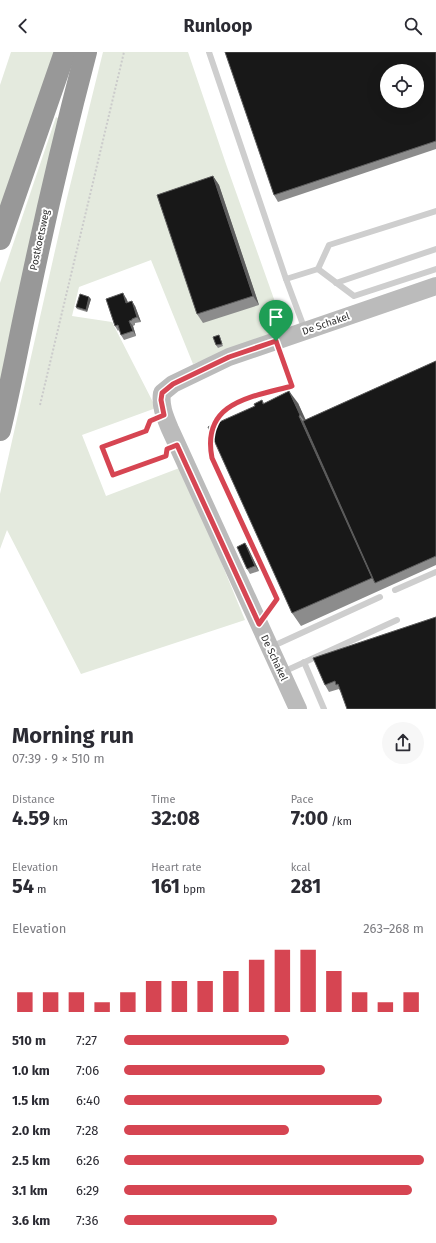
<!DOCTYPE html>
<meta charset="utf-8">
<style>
body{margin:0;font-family:"Fira Sans",sans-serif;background:#f7f7f7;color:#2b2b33;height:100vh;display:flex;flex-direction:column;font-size:15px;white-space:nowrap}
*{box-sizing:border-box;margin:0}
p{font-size:13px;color:#7c7c81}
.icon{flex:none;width:22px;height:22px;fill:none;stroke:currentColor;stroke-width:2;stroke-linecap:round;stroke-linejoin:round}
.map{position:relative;height:657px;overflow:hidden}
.side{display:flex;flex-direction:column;background:#fff;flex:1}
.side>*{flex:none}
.controls{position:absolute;left:380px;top:12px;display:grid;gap:8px}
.controls a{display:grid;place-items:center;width:44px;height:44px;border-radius:50%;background:#fff;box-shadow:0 4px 16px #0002;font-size:20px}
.pin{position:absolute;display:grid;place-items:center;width:34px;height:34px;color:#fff;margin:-41px -17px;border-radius:50% 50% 50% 0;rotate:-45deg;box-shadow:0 0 4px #0007}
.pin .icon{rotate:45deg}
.round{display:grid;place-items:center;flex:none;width:42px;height:42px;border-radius:21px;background:#f7f7f7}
.summary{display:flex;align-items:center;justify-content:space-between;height:68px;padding:0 12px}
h1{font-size:22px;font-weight:700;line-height:30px}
.stats{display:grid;grid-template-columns:repeat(3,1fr);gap:6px;height:68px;padding:4px 12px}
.stats div{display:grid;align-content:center}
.stats b{font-size:20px;font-weight:700}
.stats small{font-size:11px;font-weight:400}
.stats p{font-size:11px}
.chart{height:112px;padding:8px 12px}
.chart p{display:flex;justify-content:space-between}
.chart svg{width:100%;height:72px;margin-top:4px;stroke:#d64552;stroke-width:6}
ul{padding:0 12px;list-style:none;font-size:13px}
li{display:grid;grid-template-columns:64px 48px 1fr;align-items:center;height:30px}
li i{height:10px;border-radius:5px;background:#d64552}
header{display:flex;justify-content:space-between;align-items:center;height:52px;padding:0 12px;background:#fff;font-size:18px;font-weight:700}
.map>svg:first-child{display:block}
.green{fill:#e4eade}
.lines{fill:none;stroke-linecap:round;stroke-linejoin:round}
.path{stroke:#cbcbcb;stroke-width:2;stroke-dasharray:2 2;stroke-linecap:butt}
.lane{stroke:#cecece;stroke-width:6}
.secondary{stroke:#bbb;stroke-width:18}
.highway{stroke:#989898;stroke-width:22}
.wall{fill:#8c8c8c}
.shaded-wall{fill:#5d5d5d}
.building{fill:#181818;stroke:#5d5d5d;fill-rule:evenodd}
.route-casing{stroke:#fff;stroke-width:8}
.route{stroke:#d64552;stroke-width:5}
.labels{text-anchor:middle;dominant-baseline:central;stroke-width:4;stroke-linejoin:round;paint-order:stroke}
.street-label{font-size:10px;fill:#313131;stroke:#fff}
</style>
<header><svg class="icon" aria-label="back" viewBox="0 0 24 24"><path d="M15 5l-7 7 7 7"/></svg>Runloop<svg class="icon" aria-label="search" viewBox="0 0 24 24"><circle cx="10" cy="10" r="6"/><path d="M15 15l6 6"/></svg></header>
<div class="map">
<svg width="436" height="657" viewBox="0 0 436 657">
<rect width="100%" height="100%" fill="#fff"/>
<g class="green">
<polygon points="11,0 57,0 0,159 0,33"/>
<polygon points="103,0 188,0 226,112 285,278 193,312 151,208 79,235 72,264 112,270 156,356 82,383 106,444 182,415 245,568 81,622 7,478 0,497 0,442 66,150"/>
<polygon points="56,65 59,67 0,343 0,231"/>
</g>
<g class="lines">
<polyline class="path" points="40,353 124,0"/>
<g class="lane">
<polyline points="209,0 286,227 318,217 354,244 436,217"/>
<polyline points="318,217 329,193 436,159"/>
<polyline points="286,227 305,278"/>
<polyline points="336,231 436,197"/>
<polyline points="164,363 150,369 146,379 102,395 113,423 165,404 167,397 176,394"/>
<polyline points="395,538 436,520"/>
<path d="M261,570l16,-23 -65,-141c-11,-56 38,-61 80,-72l-15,-44"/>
<polyline points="271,595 380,545"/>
<polyline points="304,610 324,657"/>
<polyline points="283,620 397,568"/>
</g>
<path class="secondary" d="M298,657l-128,-280c-5,-12 -10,-23 -8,-36l11,-9 56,-27 207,-71"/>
<g class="highway">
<polyline points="0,187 65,0"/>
<path d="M0,378c11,-45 19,-91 29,-136 17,-81 36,-162 57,-242"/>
</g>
</g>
<g class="wall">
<polygon points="436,0 436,97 278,150 274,143"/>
<polygon points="213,124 219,133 259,253 203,271 197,262"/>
<polygon points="126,246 128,250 135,254 141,270 135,271 135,273 133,274 136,284 124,288 121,283 119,278 118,279 115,274"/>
<polygon points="91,247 87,260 77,257 76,255"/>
<polygon points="219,283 220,285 223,294 218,296 216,293"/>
<polygon points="436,309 436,513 301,574 292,561 255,354 262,348 264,351 298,351 305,368"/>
<polygon points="245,491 248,496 259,519 250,522 247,517"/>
<polygon points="436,565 341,640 339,637 329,640 325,633"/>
</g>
<g class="shaded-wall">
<polygon points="213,124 219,133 259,253 253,244"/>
<polygon points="123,241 126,246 130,256 126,251"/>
<polygon points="89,245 91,247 87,260 86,258"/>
<polygon points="132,249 135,254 141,270 137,265"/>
<polygon points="129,269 133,274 136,284 133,279"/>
<polygon points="289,339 298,351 309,375 300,363"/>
<polygon points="299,364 308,376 375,531 372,526"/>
<polygon points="245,491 248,496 259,519 255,514"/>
</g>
<g class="building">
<path d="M225,0h211v89l-162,54zM387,19h30v30h-30z"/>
<polygon points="213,124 253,244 197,262 157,143"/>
<polygon points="123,241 126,251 132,249 137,265 132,267 132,268 129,269 133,279 121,283 118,273 115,274 106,247"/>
<polygon points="80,242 89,245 86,258 76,255"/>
<polygon points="219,283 222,292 216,293 213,285"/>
<polygon points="436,309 436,504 375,531 303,369"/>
<polygon points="289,339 300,363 299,364 372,526 292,561 208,375 255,354 254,352 262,348 263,352"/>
<polygon points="245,491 255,514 247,517 237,495"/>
<polygon points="436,565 436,657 347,657 338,632 336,633 335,629 325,633 313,606"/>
</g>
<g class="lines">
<g class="route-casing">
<path id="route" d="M276,289l16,45c-41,11 -91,16 -80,72l65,141 -18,25 -82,-179 -10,4 -1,7 -53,19 -11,-28 44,-16 4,-10 14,-6 -3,-15 1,-7 11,-9 56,-27z"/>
</g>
<use href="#route" class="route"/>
</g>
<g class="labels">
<g class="street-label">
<text transform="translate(40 188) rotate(-78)">Postkoetsweg</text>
<text transform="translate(326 272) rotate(-19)">De Schakel</text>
<text transform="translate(274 606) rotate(65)">De Schakel</text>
</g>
</g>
</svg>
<div class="controls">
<a><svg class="icon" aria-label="locate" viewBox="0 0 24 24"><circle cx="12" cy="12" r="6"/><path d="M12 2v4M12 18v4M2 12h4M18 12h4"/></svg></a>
</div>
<div class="pin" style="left:276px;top:289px;background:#1e9e55"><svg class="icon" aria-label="arrive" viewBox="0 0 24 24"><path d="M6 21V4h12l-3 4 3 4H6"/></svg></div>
</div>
<section class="side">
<div class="summary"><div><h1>Morning run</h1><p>07:39 · 9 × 510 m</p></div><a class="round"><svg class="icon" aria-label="share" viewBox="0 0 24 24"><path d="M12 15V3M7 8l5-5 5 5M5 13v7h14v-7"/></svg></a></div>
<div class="stats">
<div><p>Distance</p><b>4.59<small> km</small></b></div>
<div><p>Time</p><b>32:08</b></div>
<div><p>Pace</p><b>7:00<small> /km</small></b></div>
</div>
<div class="stats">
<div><p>Elevation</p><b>54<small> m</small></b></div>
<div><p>Heart rate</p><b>161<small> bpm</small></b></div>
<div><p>kcal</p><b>281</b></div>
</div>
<div class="chart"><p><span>Elevation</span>263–268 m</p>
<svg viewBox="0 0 160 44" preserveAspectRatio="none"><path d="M5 44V32M15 44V32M25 44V32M35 44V38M45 44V32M55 44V25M65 44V25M75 44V25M85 44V19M95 44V12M105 44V6M115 44V6M125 44V19M135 44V32M145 44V38M155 44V32"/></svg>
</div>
<ul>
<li><b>510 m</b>7:27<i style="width:55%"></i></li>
<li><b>1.0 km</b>7:06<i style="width:67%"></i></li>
<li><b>1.5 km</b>6:40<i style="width:86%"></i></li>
<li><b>2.0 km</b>7:28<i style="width:55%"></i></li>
<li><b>2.5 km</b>6:26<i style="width:100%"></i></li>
<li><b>3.1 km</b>6:29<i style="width:96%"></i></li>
<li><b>3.6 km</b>7:36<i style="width:51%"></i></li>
</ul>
</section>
